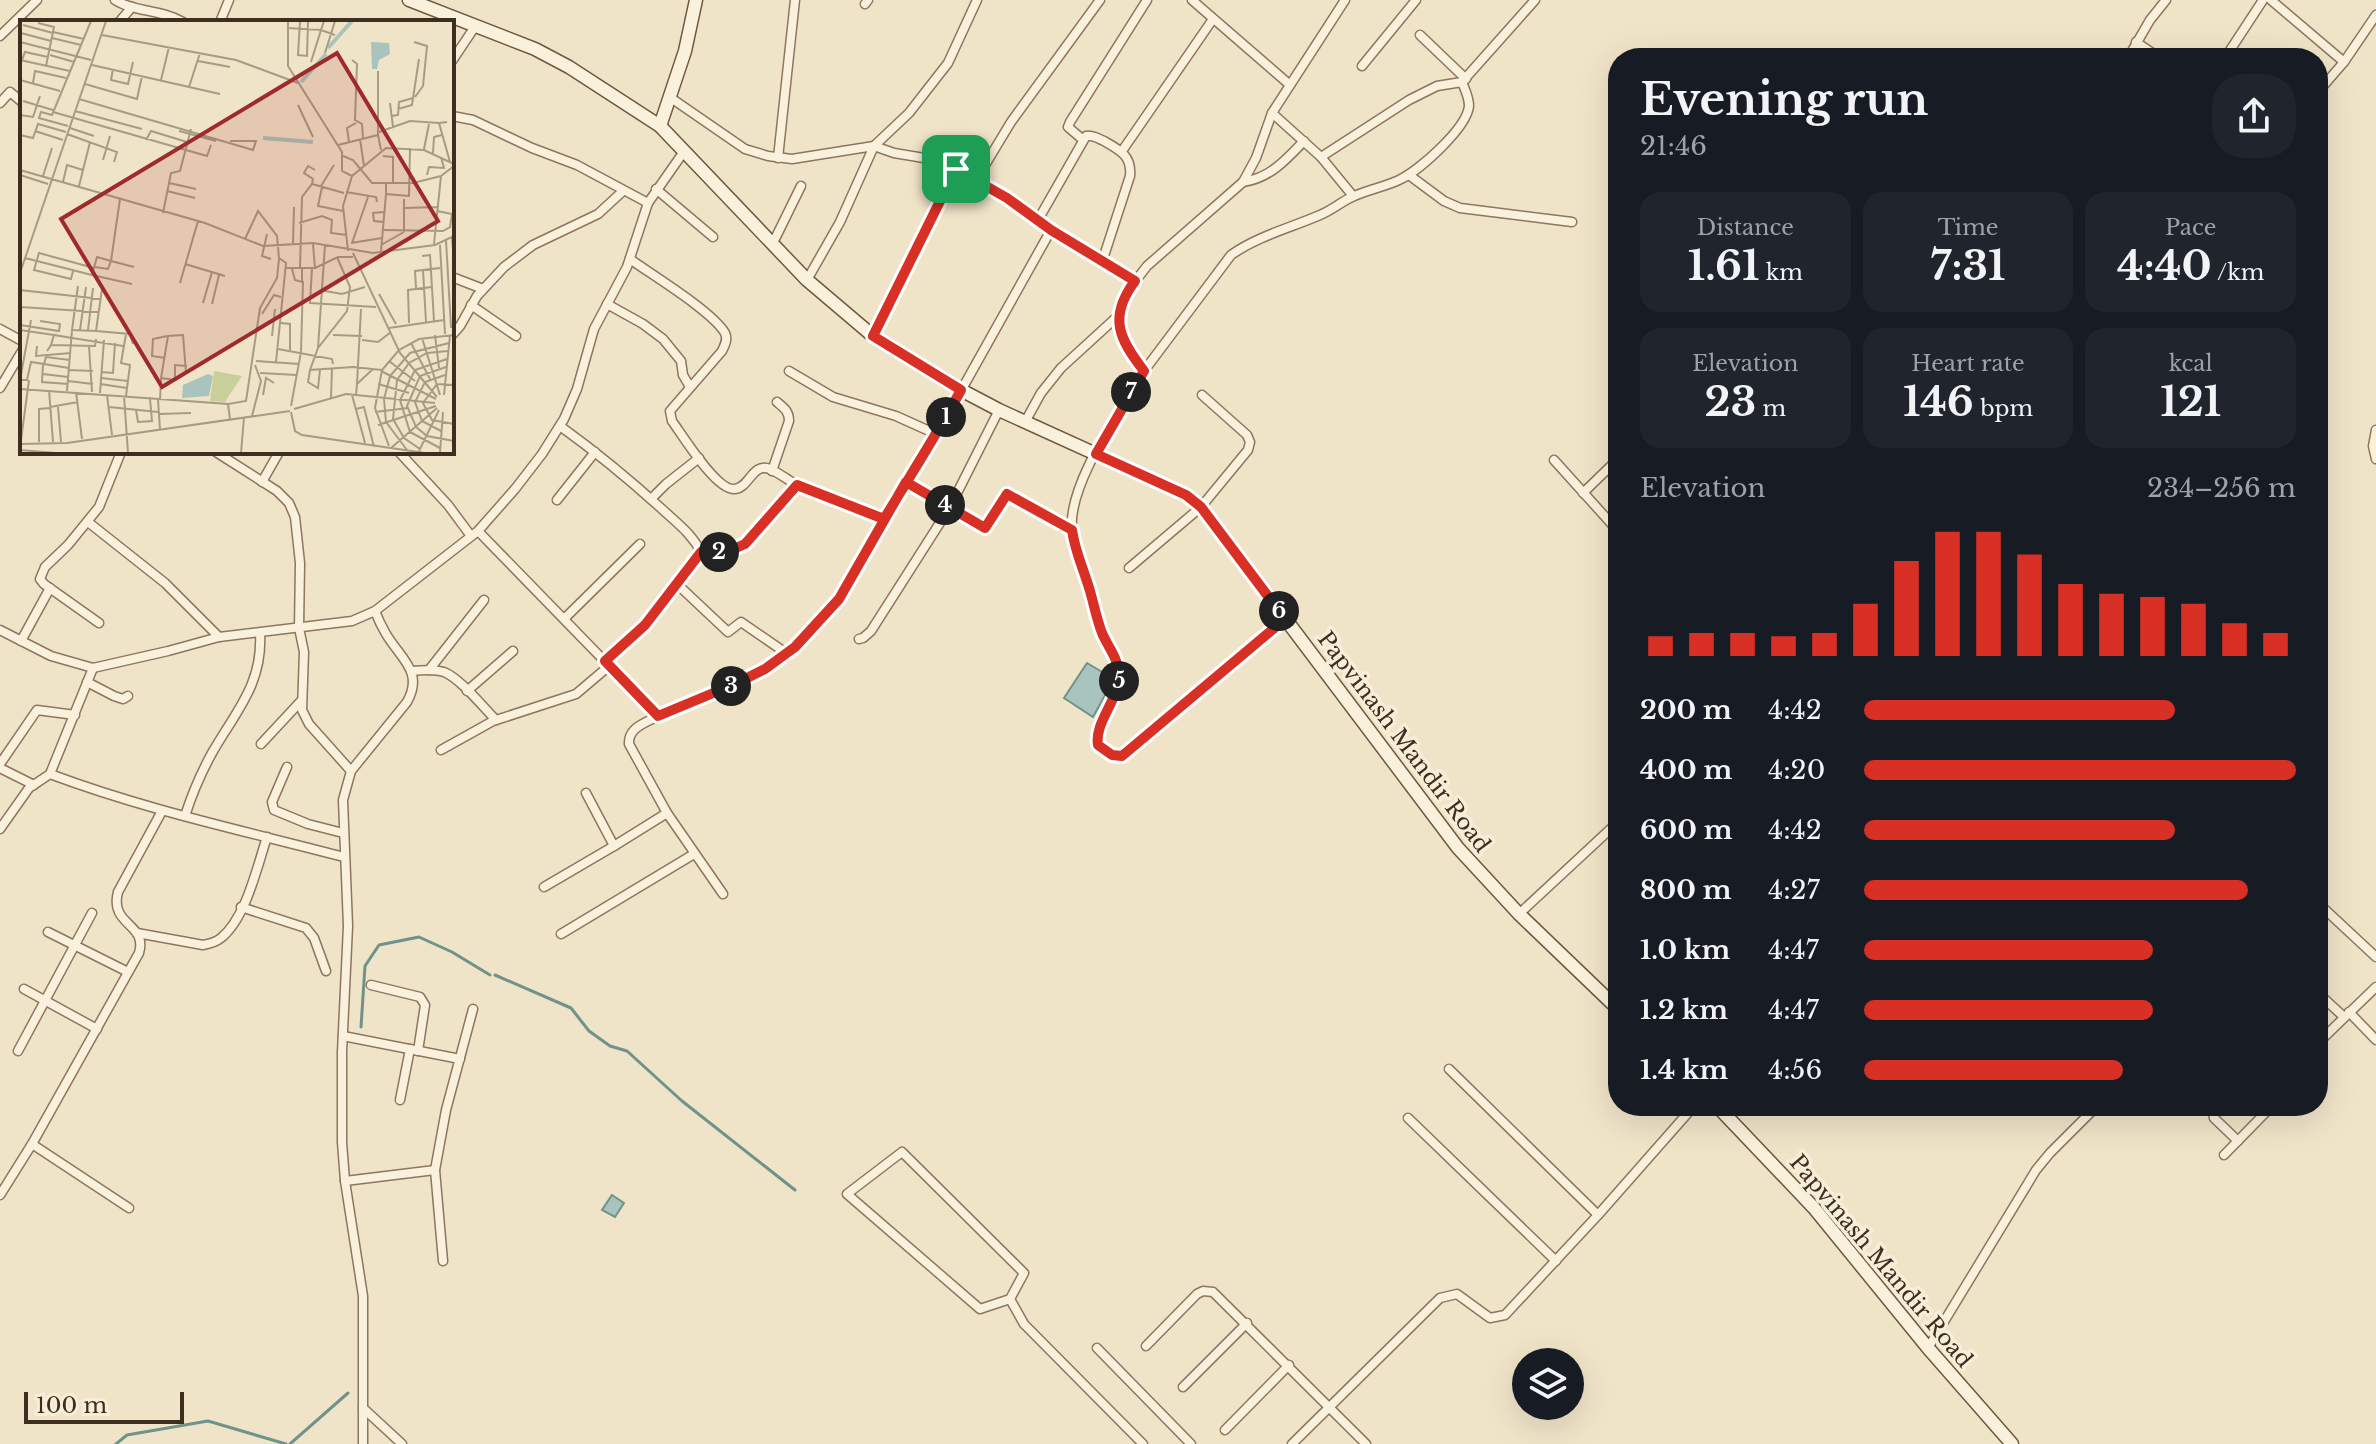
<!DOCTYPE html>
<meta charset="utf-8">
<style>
body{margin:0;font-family:"Libre Baskerville",serif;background:#20242c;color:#f1f3f6;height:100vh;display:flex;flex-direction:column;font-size:30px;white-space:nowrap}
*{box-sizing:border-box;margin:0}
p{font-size:26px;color:#9ea1a6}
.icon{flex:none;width:44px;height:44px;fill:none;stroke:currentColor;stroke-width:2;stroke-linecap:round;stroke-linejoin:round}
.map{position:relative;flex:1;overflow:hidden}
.side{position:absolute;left:1608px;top:48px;width:720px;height:1068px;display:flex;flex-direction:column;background:#171b24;border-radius:32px;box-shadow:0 8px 32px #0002}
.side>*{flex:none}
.buttons{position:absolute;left:1512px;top:1348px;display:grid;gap:16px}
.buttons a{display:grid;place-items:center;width:72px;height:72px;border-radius:50%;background:#171b24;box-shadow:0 8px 32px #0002;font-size:40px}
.scale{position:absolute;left:24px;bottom:20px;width:160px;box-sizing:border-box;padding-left:8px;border:4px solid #3d2e20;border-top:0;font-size:22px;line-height:28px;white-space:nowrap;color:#3d2e20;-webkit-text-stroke:6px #f7eed8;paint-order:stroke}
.pin{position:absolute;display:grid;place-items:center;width:68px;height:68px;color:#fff;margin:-34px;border-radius:16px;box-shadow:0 4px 12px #0006}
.km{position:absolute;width:40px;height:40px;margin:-20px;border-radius:50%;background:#222;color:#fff;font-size:22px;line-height:40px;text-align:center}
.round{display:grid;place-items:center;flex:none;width:84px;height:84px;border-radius:32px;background:#20242c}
.head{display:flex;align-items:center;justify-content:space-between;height:136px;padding:0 32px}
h1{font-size:44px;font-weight:800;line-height:60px}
.metrics{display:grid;grid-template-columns:repeat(3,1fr);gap:12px;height:136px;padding:8px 32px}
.metrics div{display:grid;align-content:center;border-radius:20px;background:#20242c;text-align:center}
.metrics b{font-size:40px;font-weight:800}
.metrics small{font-size:22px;font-weight:400}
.metrics p{font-size:22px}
.chart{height:224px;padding:16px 32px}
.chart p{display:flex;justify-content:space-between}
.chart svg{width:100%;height:144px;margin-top:8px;stroke:#d93025;stroke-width:6}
ul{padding:0 32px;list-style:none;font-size:26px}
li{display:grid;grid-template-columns:128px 96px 1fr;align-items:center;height:60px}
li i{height:20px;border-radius:10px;background:#d93025}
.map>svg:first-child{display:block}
.water{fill:#a9c4bc;stroke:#6f938a;stroke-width:2}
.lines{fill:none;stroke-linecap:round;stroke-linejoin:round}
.stream{stroke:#6f938a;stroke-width:3}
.street-casing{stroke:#8d765c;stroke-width:11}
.secondary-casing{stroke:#6f573f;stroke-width:15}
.street{stroke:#faf1dc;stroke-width:8}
.secondary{stroke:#faf1dc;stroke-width:12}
.route-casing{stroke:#fff;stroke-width:16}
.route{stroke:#d93025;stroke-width:10}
.labels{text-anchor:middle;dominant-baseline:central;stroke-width:7;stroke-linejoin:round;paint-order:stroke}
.street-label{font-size:22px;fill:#3d2e20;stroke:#f7eed8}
.inset-river{fill:none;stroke:#a9c4bc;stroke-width:4}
.inset-road{fill:none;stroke:#a89b85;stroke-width:2}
.view{fill:#9e2a2b;fill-opacity:0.15;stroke:#9e2a2b;stroke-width:4}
.inset-edge{fill:none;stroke:#3d2e20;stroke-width:4}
</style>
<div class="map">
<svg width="2376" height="1444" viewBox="0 0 2376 1444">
<rect width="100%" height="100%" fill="#f0e4c8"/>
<g class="water">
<polygon points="1087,663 1114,679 1093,717 1064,698"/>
<polygon points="612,1195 624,1203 615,1217 602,1210"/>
</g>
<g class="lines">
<g class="stream">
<polyline points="495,975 571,1008 589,1031 610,1046 627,1051 682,1101 795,1190"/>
<polyline points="361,1027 365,966 379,945 419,937 452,952 490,975"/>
<polyline points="116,1444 127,1435 208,1421 286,1444"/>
<polyline points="290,1444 348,1393"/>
</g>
<g class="street-casing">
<g id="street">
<path d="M115,0c18,12 46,9 68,22"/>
<polyline points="1192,0 1290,85"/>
<polyline points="2271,0 2344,62"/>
<polyline points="865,4 868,0"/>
<polyline points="119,22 132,7"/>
<polyline points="220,22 229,0"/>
<polyline points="1420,35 1466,79"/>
<polyline points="0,36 37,0"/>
<polyline points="2136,42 2160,58"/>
<polyline points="2128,58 2150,20 2166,0"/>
<polyline points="2225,58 2263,0"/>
<polyline points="452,61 476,25"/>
<polyline points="1362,66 1416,0"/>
<polyline points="2318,92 2344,62 2376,15"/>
<polyline points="671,98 745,149 768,156 792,159 874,146 894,153 936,160 956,169"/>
<polyline points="0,103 10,92 22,102"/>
<polyline points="1272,113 1321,157 1409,100 1437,86 1462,82"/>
<polyline points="452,116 473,120 532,148 577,165 648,203"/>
<polyline points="1082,139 1068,127 1070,122 1147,0"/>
<polyline points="1122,151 1213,19"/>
<polyline points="1321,157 1353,196"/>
<polyline points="778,158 795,0"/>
<polyline points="1409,175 1444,201 1460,208 1572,222"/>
<polyline points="976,180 1011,122 1100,0"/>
<path d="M1243,182c27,-4 43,-22 61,-41"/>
<polyline points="656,189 713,237"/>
<path d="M1038,220l48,-84c7,-1 11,2 18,5 16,9 28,15 26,35l-27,83"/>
<polyline points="2318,234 2320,238 2318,246"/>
<polyline points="773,243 801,186"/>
<path d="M630,259c22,16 82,52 95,74 3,6 0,12 -3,18l-52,60 2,10c11,15 44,69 62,68 15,0 18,-27 36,-20 9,4 18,11 27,16 28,13 58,23 87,34"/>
<polyline points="452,277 483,289"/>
<polyline points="807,280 840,222 874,146 909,113 948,63 977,0"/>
<polyline points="607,304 643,324 663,339 681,361 683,375 690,387"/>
<polyline points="471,305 516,336"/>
<polyline points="0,329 22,341"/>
<polyline points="452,335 460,326 477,296 504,267 533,245 598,214 623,191"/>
<polyline points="873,336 956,169 1007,198 1051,230 1135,281"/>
<polyline points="789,371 833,397 896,416 936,434"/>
<path d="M1144,371l87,-116c27,-19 59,-27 89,-40 12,-5 21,-13 32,-18 15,-7 32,-10 47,-17 20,-9 68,-52 70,-74 0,-9 -4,-16 -7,-24l73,-82"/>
<polyline points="0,388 22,351"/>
<polyline points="1025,422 1041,393 1061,368 1119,315"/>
<path d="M560,426c36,26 70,54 103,84 14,13 29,24 38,42l-56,73 -40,36"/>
<polyline points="2376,430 2373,446 2376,459"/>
<polyline points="216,452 277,491 289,503 295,517 300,563 299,628 304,652 302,710 309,724 351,771"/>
<polyline points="399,452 448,505 471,536"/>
<polyline points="1554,460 1618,531"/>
<path d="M772,471l17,-50c0,-10 -5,-13 -12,-19"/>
<polyline points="262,482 279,452"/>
<polyline points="906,482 985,528 1007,494 1072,530"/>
<polyline points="1583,493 1618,459"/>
<polyline points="651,499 666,484 699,458"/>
<polyline points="557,500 595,452"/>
<polyline points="88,522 165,583 219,637"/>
<polyline points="478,531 658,716 735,684 765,669 795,647 839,599 901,490 948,414 1051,230"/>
<polyline points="701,552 727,552 745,544 797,485"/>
<polyline points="1129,568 1201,507 1248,450 1250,442 1247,435 1202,395"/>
<polyline points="677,584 728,632 741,622 786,653"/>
<polyline points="564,619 640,544"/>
<path d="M1285,619l-163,137 -10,-1 -14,-10c-4,-25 24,-47 21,-75 -2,-13 -10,-22 -16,-33 -4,-10 -6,-20 -9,-30 -6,-25 -20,-50 -22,-76 -5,-47 49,-120 72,-160l-18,-23 -5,-14 -2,-19 11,-27 17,-22 96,-84 13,-24 16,-45 73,-113"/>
<polyline points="99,623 44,584 40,579 45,567 68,545 99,507 121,452"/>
<polyline points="0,630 51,656 93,668 168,651 219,637 352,621 375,611"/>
<polyline points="859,639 863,638 871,631 950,507 999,410"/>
<polyline points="21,641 50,588"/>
<path d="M93,668l-43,106c96,36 195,57 294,83"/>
<polyline points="429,670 484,600"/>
<path d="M412,671c10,-1 22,-2 32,1 17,7 39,35 52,48"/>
<polyline points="87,682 114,696 123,699 128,696"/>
<polyline points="467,691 513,651"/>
<polyline points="261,744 301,701"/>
<polyline points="441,750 493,721 576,694 609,666"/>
<polyline points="0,764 37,710 75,715"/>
<polyline points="287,767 272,802 274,810 308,824 343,833"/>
<polyline points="0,768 34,785"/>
<path d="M586,793l28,53 53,-33 -38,-69c-1,-17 17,-21 29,-28"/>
<polyline points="667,813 723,894"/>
<path d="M185,816c7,-22 16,-43 27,-63 24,-42 51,-69 48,-120"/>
<polyline points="0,829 29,788 50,774"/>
<polyline points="544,887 614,846"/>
<polyline points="2318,903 2376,957"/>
<polyline points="241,907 306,928 314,938 326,971"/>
<polyline points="1519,914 1618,822"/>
<polyline points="48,932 128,972"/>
<path d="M137,933l66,12c6,-1 13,-3 18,-7 25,-20 36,-71 46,-101"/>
<polyline points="561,934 694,854"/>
<polyline points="371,985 420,997 425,1005 418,1051"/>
<polyline points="24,989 97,1029"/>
<polyline points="2318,993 2344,1017"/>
<polyline points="2349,1012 2376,1040"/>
<polyline points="343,1036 460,1059"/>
<polyline points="2318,1043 2376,987"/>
<polyline points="18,1051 92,913"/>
<polyline points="1449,1069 1598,1215"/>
<polyline points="400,1100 410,1049"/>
<polyline points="2217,1106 2213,1112 2214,1118 2238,1141"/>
<polyline points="1408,1118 1556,1261"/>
<polyline points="32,1144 129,1208"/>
<polyline points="2224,1155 2272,1106"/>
<polyline points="345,1181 435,1170"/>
<path d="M0,1195l32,-51 107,-191c9,-30 -30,-27 -21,-61l44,-81"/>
<polyline points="443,1261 435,1170 446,1110 473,1009"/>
<polyline points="1010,1299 980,1309 847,1194 902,1152 1024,1273 1010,1299 1024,1324 1143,1444"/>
<polyline points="1146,1346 1197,1294 1203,1291 1213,1292 1366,1444"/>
<polyline points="1097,1348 1191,1444"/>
<polyline points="1928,1348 2036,1170 2050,1153 2097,1106"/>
<polyline points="1183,1387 1247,1323"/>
<polyline points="363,1408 402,1444"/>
<polyline points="1225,1430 1289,1365"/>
<path d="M363,1444v-148l-18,-115 -3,-39v-90l6,-126 -5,-126 8,-29 56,-69c17,-30 -6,-43 -21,-68 -4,-7 -8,-15 -11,-23l103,-80 37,-42 27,-35 22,-35 13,-30 17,-60 33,-62 21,-64 37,-53"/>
<polyline points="1292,1444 1440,1298 1457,1294 1490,1318 1505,1315 1598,1215 1694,1106"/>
</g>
</g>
<g class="secondary-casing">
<g id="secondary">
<polyline points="409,0 535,49 569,67 660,126 807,280 873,336 961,390 999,410 1186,495 1201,507 1458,848 1519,914 1618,1009"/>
<polyline points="660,126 685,51 696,0"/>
<polyline points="1717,1106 1814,1208 1928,1348 2012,1444"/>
</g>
</g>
<use href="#street" class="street"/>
<use href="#secondary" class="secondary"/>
</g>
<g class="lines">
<g class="route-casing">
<path id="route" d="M956,169l-83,167 88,54c-24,44 -51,86 -77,129l-87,-34 -52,59 -18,8h-26l-56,73 -40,36 53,55 77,-32 30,-15 30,-22 44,-48 67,-117 79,46 22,-34 65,36c3,22 12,40 18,61 4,14 7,29 12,42 6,14 16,25 17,41 1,25 -25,48 -21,71l14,10 10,1 163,-137 -84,-112 -15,-12 -90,-41 48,-83c-25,-32 -36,-54 -9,-90l-84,-51 -44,-32 -51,-29"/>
</g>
<use href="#route" class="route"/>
</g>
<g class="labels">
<g class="street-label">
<text transform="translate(1404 742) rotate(53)">Papvinash Mandir Road</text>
<text transform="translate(1881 1261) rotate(50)">Papvinash Mandir Road</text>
</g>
</g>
<g transform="translate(20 20)">
<rect width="434" height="434" fill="#f0e4c8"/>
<path d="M194,351l28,5 -17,26 -15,-1z" fill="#c9cf9b"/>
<path d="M351,22l18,1 1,11 -11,6 -2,9h-5zM188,354l5,2 -4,20 -27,2 1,-13z" fill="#a9c4bc"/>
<path class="inset-river" d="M308,28l24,-27M281,62l25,-28M243,118l50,4"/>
<path class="inset-road" d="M268,1v45l54,86v19l10,5 -9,30 5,45M280,1l-2,34 9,1 1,-35M18,3l16,4 -8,39M3,5l30,8M267,8l34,2 3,-9M33,12l31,7M1,13l30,8M82,15l134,25 62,23M32,18l29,7M0,22l71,18M394,22l13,4 -4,40 -8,11M305,33l10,-32M30,35l24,7M0,40l50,11M2,40l3,-8 23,5M332,40l5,4 -2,56 7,4 1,14M178,41l32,6M291,42l10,-32 14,5M72,45l128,29M93,49l-2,11 17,4 5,-22M358,51v64M0,60l40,11M141,60l8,-33M13,63l2,-12 31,7M65,64l52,15 5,-23M169,67l11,-34M59,79l174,51 3,-9h-26M3,81l30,9M370,83l3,24M278,85l15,32M378,89l14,-4 7,-46M55,91l67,18M33,92l154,44 4,-11M0,95l13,2 7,-21M372,96l6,-1 1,-13 14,-4M427,102l-8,1 11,39M48,106l-29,-8 2,-6 11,3 39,-94M50,108l24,8M15,111l28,9M159,111l37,10M359,112l31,-11 29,2M47,114l50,18 -3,10M0,115l13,3 5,-14 28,8M340,119l4,27M126,120l5,-9 36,11M329,122l-2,-14 9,-5M318,125l40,-10 3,15M404,129l5,-25M413,133l1,-16 8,-2M323,136l10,4 19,23h41l28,-7M363,136l10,1v26M83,140l7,-24M0,150l185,53 58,23 50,-3 60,10 62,-8 19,-9M0,155l28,9M407,155l2,-8 15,1 -3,-11M23,156l9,-28M332,156l34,-28 38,2 30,14M43,162l4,-17 16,5M149,163l27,6M366,163v11l23,2 1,-48M292,164l1,-5 -9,-6 4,-7 7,4M59,166l11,-44M301,166l13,-21M302,167l-4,19 25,5M147,171l28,7M326,172l30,5 1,5M384,179v33M384,188l34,-1M143,193l8,-40 9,-2 11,-42M364,202l-10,-1 -1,-8 11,-1M279,203l23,-7 10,4 -1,13 16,2M364,210l59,1 7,-4 2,-13 -15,-3M247,214l-5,22 9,3M432,217l2,25M225,219l13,-28 19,25 2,22 7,5 -10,99M426,220l5,88M273,223l1,-36M331,223l31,-5M332,223l16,-46M414,224l7,-68 13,-10M361,225l23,-13M420,225l5,89M361,231l5,-57M333,233l47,100 37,44M402,236l8,-1 4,66M5,238l67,17 5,-18 14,4 9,-62M165,244l40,12M75,247l13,2 3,-8 23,6M266,248h29l-2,-24M280,248l2,-71 10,-13 32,9M292,248l-2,35 66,4M295,248l23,-11h15M272,249l3,11 7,2v-14M53,251l-2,8 -37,-9 5,-17 55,15M0,253l86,-252M72,255l40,9M160,263l18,-62M58,266l-6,44 24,1 6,-42M396,268l-1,-17 8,-1M0,270l80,9M305,271l17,3 23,-7M359,274l17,30M183,283l9,-31M192,284l7,-29M0,287l78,5M242,294l12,-19 7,2M406,302l-3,-52 17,-2M261,303l9,1v26M389,303l-1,-33 24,-3M0,305l39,6 1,-7 -20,-3M369,308l55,-8M0,310l34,5M60,310l6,-43M68,310l5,-42M76,311l34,3 3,10M313,315l29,1M415,315l4,33M252,316l3,-27M52,318l51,8M402,318l18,57M342,320l16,2 13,-10M391,323l19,36M31,325l3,-10 18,3M17,326l-1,10 35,-3M69,326l3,46M298,328l7,-103M258,329l54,10 1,5M27,331l4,-6 44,1 1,-7M145,338l-13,-2 1,-17 14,-3M236,341l43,3M369,341l26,20M23,344l-1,18 26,2M24,344l2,-7 24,3M426,347l-26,9 -13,30 9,21 11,9 27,5M49,350l24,1M290,350l8,-22 29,-37 3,-24 -13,-30M300,350l-2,18 -10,-6 2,-12 43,-3 29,3M361,351l55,28M81,352l12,1 2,-30M240,353l37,2M23,354l25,3M81,358l27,3M0,360h7l4,-18 38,6M0,360l11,-60M155,360v-15l12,1M48,361l25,3M80,364l27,4M337,364l4,-75M358,364l31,9M434,365l-17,-1 -14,19 9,17 22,4M0,369l208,15 2,15M29,370l4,52M47,371l5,-61M56,372l6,47M80,373l4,-53M87,375l5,40M243,375l3,-17 8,5M332,375l13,48M336,375l1,-11 16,-15M424,375l6,-60M104,376l4,57M106,376l4,-31 -9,-2 5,-29M311,378l1,-30M138,380l2,29M140,380l1,-22 7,-42 15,-1 3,38 -11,7 -14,-2M208,384l18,-3 14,-93 17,-30 2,-19M271,386l10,-54 2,-71M30,387l28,-5M38,387l3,35M89,387l49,5M274,389l52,-15 89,9M336,389l8,-2 10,40M116,390l2,12 14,-1 -2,-22M271,392l4,19 7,4 123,18M355,392l33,-4M139,394l32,-1M232,396l9,-35 -6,-16M358,405l58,-19M421,411l-19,-10 -7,-19 10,-20 20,-7M1,420l8,-60M19,422v-33l11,-1M0,424l47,-1 223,-32M369,426l-14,-38 7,-38 17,-20 20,-11 35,-4M371,428l46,-40M420,428l-30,-16 -10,-32 15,-30 32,-11M400,429l-16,-11 -11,-19 4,-39 12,-17 18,-10 21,-2M0,430l36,3M387,430l-21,-28 -2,-23 6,-23 20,-23 39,-10M399,431l20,-41M221,433l3,-36M420,433l3,-41"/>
<path class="view" d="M317,33l101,168 -276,166 -101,-168z"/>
<rect width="434" height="434" class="inset-edge"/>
</g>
</svg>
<div class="buttons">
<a><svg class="icon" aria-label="layers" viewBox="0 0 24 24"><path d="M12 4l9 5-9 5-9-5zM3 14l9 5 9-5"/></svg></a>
</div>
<div class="scale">100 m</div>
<div class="pin" style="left:956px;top:169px;background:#1e9e55"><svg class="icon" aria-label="arrive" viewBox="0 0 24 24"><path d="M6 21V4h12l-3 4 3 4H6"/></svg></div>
<b class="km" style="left:946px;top:417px">1</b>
<b class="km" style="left:719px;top:552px">2</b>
<b class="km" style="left:731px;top:686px">3</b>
<b class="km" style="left:945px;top:505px">4</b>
<b class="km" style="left:1119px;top:681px">5</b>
<b class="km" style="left:1279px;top:611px">6</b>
<b class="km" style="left:1131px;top:392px">7</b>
<section class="side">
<div class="head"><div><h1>Evening run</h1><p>21:46</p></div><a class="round"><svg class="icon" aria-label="share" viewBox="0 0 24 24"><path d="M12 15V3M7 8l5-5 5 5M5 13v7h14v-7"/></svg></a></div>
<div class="metrics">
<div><p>Distance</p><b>1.61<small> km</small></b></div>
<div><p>Time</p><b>7:31</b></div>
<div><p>Pace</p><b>4:40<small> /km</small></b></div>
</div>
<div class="metrics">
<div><p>Elevation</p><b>23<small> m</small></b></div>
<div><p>Heart rate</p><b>146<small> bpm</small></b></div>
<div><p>kcal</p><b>121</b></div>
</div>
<div class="chart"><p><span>Elevation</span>234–256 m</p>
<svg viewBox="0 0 160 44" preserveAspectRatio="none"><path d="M5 44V38M15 44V37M25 44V37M35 44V38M45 44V37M55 44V28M65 44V15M75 44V6M85 44V6M95 44V13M105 44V22M115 44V25M125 44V26M135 44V28M145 44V34M155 44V37"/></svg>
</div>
<ul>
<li><b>200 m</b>4:42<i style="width:72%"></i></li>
<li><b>400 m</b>4:20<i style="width:100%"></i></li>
<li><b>600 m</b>4:42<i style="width:72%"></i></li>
<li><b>800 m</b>4:27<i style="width:89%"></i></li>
<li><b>1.0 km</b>4:47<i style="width:67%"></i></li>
<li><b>1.2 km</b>4:47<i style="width:67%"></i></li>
<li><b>1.4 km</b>4:56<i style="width:60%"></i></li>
</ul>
</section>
</div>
